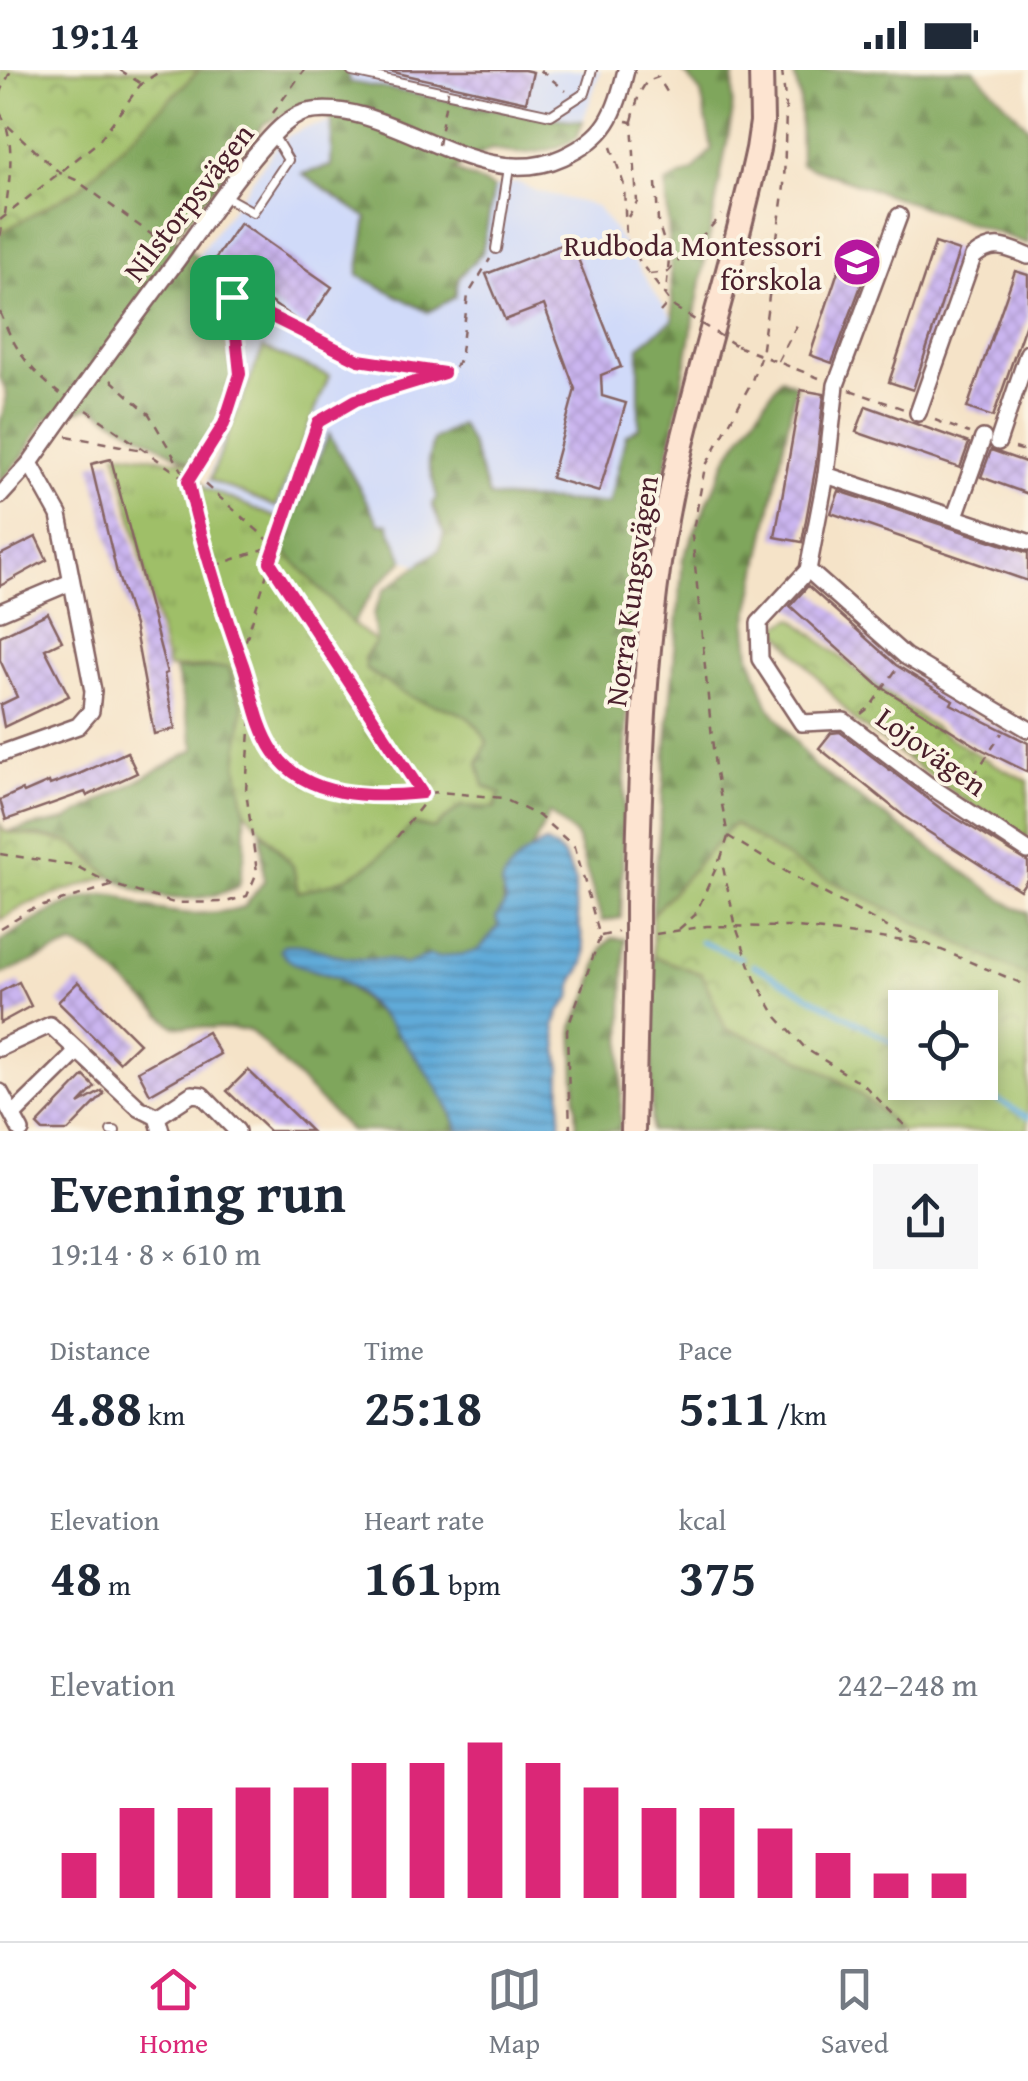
<!DOCTYPE html>
<meta charset="utf-8">
<style>
body{margin:0;font-family:"Gentium Book Plus",serif;background:#f6f6f7;color:#1f2937;height:100vh;display:flex;flex-direction:column;font-size:38px;white-space:nowrap}
*{box-sizing:border-box;margin:0}
p{font-size:32px;color:#747a83}
.icon{flex:none;width:55px;height:55px;fill:none;stroke:currentColor;stroke-width:2;stroke-linecap:round;stroke-linejoin:round}
.map{position:relative;height:1061px;overflow:hidden}
.sheet{display:flex;flex-direction:column;background:#fff;flex:1}
.sheet>*{flex:none}
.tools{position:absolute;left:888px;top:920px;display:grid;gap:20px}
.tools a{display:grid;place-items:center;width:110px;height:110px;border-radius:0px;background:#fff;box-shadow:0 5px 15px #0003;font-size:50px}
.pin{position:absolute;display:grid;place-items:center;width:85px;height:85px;color:#fff;margin:-42px;border-radius:20px;box-shadow:0 5px 15px #0006}
.round{display:grid;place-items:center;flex:none;width:105px;height:105px;border-radius:0px;background:#f6f6f7}
.summary{display:flex;align-items:center;justify-content:space-between;height:170px;padding:0 50px}
h1{font-size:55px;font-weight:800;line-height:75px}
.stats{display:grid;grid-template-columns:repeat(3,1fr);gap:15px;height:170px;padding:10px 50px}
.stats div{display:grid;align-content:center}
.stats b{font-size:50px;font-weight:800}
.stats small{font-size:28px;font-weight:400}
.stats p{font-size:28px}
.chart{height:280px;padding:20px 50px}
.chart p{display:flex;justify-content:space-between}
.chart svg{width:100%;height:180px;margin-top:10px;stroke:#db2777;stroke-width:6}
.status{display:flex;justify-content:space-between;align-items:center;height:70px;padding:0 50px;background:#fff;direction:ltr}
.status svg{height:28px;fill:currentColor}
.tabs{display:flex;justify-content:space-around;align-items:center;height:140px;border-top:2px solid #e0e1e3;background:#fff;font-size:28px;color:#747a83}
.tabs a{display:grid;justify-items:center;gap:5px}
.tabs .current{color:#db2777}
.map>svg:first-child{display:block}
.built{fill:#d0daf9}
.grass{fill:url(#grass-tufts);stroke:#746f4a;stroke-width:2.5}
.forest{fill:url(#forest-firs);stroke:#646244;stroke-width:2.5}
.park{fill:url(#park-crowns);stroke:#746f4a;stroke-width:2.5;fill-rule:evenodd}
.pitch{fill:#9fbf68;stroke:#746f4a;stroke-width:2.5}
.water{fill:url(#water-rules);stroke:#566582;stroke-width:2.5}
.lines{fill:none;stroke-linecap:round;stroke-linejoin:round}
.stream{stroke:#61abd9;stroke-width:5}
.building{fill:url(#building-cross-hatch)}
.service-casing{stroke:#866462;stroke-width:12}
.minor-casing{stroke:#866462;stroke-width:20}
.secondary-casing{stroke:#866462;stroke-width:28}
.path{stroke:#866462;stroke-width:2.5;stroke-dasharray:8 8;stroke-linecap:butt}
.service{stroke:#fff;stroke-width:8}
.minor{stroke:#fff;stroke-width:15}
.secondary{stroke:#fde4d1;stroke-width:22}
.secondary-bridge-casing{stroke:#866462;stroke-width:28;stroke-linecap:butt}
.path-bridge{stroke:#866462;stroke-width:2.5;stroke-dasharray:8 8;stroke-linecap:butt}
.secondary-bridge{stroke:#fde4d1;stroke-width:22}
.route-casing{stroke:#fff;stroke-width:20}
.route{stroke:#db2777;stroke-width:12}
.labels{text-anchor:middle;dominant-baseline:central;stroke-width:8;stroke-linejoin:round;paint-order:stroke}
.street-label{font-size:30px;fill:#4a1f2b;stroke:#fcf5e5}
.poi-label{font-size:30px;fill:#4a1f2b;stroke:#fcf5e5;text-anchor:end}
</style>
<div class="status"><b>19:14</b><svg viewBox="0 0 49 12"><path d="M0 12V9h3v3zM5 12V6h3v6zM10 12V3h3v9zM15 12V0h3v12zM26 1h20v11H26zM47 4h2v5h-2z"/></svg></div>
<div class="map">
<svg width="1028" height="1061" viewBox="0 0 1028 1061">
<defs>
<pattern id="grass-tufts" width="24" height="20" patternUnits="userSpaceOnUse" patternTransform="scale(2.5)"><rect width="24" height="20" fill="#9fbf68"/><path d="M3 7l-1-3M5 7V3M7 7l1-3M15 17l-1-3M17 17v-4M19 17l1-3" fill="none" stroke="#849b56"/></pattern>
<pattern id="forest-firs" width="22" height="20" patternUnits="userSpaceOnUse" patternTransform="scale(2.5)"><rect width="22" height="20" fill="#7fa65c"/><path d="M5 1l3.5 6h-7zM16 11l3.5 6h-7z" fill="#6a874c"/></pattern>
<pattern id="park-crowns" width="20" height="18" patternUnits="userSpaceOnUse" patternTransform="scale(2.5)"><rect width="20" height="18" fill="#9fbf68"/><path d="M2 6a3 3 0 1 1 6 0M12 15a3 3 0 1 1 6 0" fill="none" stroke="#849b56"/></pattern>
<pattern id="water-rules" width="6" height="5" patternUnits="userSpaceOnUse" patternTransform="scale(2.5)"><rect width="6" height="5" fill="#61abd9"/><path d="M0 2.5h6" fill="none" stroke="#528bb0"/></pattern>
<pattern id="building-cross-hatch" width="8" height="8" patternUnits="userSpaceOnUse" patternTransform="scale(2.5)"><rect width="8" height="8" fill="#cbb6f0"/><path d="M0 0l8 8M0 8l8-8" fill="none" stroke="#b09cce"/></pattern>
</defs>
<rect width="100%" height="100%" fill="#fcf5e5"/>
<filter id="ink" filterUnits="userSpaceOnUse"><feTurbulence type="fractalNoise" baseFrequency=".01" numOctaves="2"/><feDisplacementMap in="SourceGraphic" scale="20" xChannelSelector="R" yChannelSelector="G"/><feConvolveMatrix kernelMatrix="1 2 1 2 8 2 1 2 1" color-interpolation-filters="sRGB"/></filter>
<filter id="wash" filterUnits="userSpaceOnUse"><feTurbulence type="fractalNoise" baseFrequency=".0048" numOctaves="4" result="noise"/><feDisplacementMap in="SourceGraphic" scale="40" xChannelSelector="R" yChannelSelector="G"/><feGaussianBlur stdDeviation="2.25" result="paint"/><feColorMatrix in="noise" values="0 0 0 0 0 0 0 0 0 0 0 0 0 0 0 0 0 1.4 0 .05"/><feComposite in="paint" operator="in"/></filter>
<g filter="url(#wash)">
<rect width="100%" height="100%" fill="#f5e3c8"/>
<g class="built">
<polygon points="347,0 601,0 583,51 535,46 348,12"/>
<polygon points="332,52 331,96 303,105 459,208 481,183 494,118 517,112 536,121 596,136 614,160 673,250 639,276 639,357 626,365 609,434 489,428 480,402 428,392 437,428 433,434 444,464 439,480 420,495 404,490 388,455 379,453 329,364 292,454 205,418 244,309 240,248 197,187 276,77 288,66 305,58"/>
</g>
<path class="grass" d="M116,382l73,10 16,26 87,36 -11,23 72,77 23,18 -12,16 2,12c15,7 27,18 41,25 34,18 60,6 80,47l-9,22 22,29 -5,15 -34,-2 -27,23 -45,20 -24,21 -24,12 -43,10 -5,-26 -48,-56 -8,-46 6,-58 -14,-39 -61,1z"/>
<g class="forest">
<path d="M199,0h148l2,12 186,34 48,5 -6,17c-28,16 -55,19 -86,11l-37,21 40,18 -12,65 -23,24 -4,20 -27,15 -70,-37 9,-57 -65,-44 29,-8 1,-43 -7,-20 -33,7 -28,14 -91,114 24,19 -7,10 29,47 13,61 -14,48 -29,39 -98,-55 -44,11 -24,38 -23,26v-58l7,-29 -7,-19v-143l81,-46z"/>
<path d="M682,0h52l-2,45 -104,558 -7,245 -19,3 -26,-85 -27,-23c-6,12 -11,28 -20,39 -10,14 -19,15 -28,33 8,22 -3,59 -27,68 -14,6 -34,4 -48,5 -7,1 -15,6 -22,7 -22,-11 -33,-3 -56,-7 -24,-4 -40,-15 -64,-13l-3,5 28,19 31,10 53,48 47,63 19,41h-109l-100,-101 -76,-4 -81,-72 -20,-9 -73,30v-33c29,-19 78,-51 115,-47 10,1 20,9 29,11 35,10 66,10 100,1l20,-26 -3,-50 32,35 5,26c59,-13 74,-25 115,-68l21,5 27,-23 34,2 5,-15 -16,-7 -6,-22 9,-22c-20,-41 -46,-29 -80,-47 -15,-7 -26,-18 -41,-25l-2,-12 12,-16 -3,-28 11,-24 55,-40 5,-17 -12,-29 5,-7 -9,-35 5,-22 27,-16 11,20 18,53 120,7 17,-69 13,-8v-81l34,-26 -7,-137 27,-12 19,-22 -11,-56z"/>
<polygon points="793,0 974,0 1028,57 1028,174 801,94 800,29"/>
<polygon points="781,308 796,315 747,554 750,585 768,635 814,696 1015,838 1028,842 1028,907 794,793 734,754 652,845 683,488 728,386"/>
<polygon points="329,364 379,453 388,454 404,490 376,517 353,554 281,477"/>
<path d="M228,597l15,39 -6,58 8,46v43l-6,33c-42,20 -90,16 -128,-10 -14,-9 -27,-29 -43,-34 -20,-7 -43,-7 -63,-10l61,-12 129,-71 -20,-79z"/>
<polygon points="612,868 625,869 620,1061 577,1061 573,957 590,921 602,878"/>
<path d="M653,886l49,18 24,55c66,22 128,51 175,102h-250z"/>
</g>
<g class="park">
<polygon points="0,0 199,0 81,117 0,163"/>
<path d="M793,548c74,62 147,122 235,163v57l-66,-39 -107,-78 -80,-93z"/>
<polygon points="0,754 5,762 71,772 110,806 28,834 0,850"/>
<path d="M734,754l60,39 234,114v154h-127c-47,-51 -109,-80 -175,-102l-24,-55 -49,-18 -1,-41zM905,938h75v74h-75z"/>
</g>
<polygon class="pitch" points="263,278 329,306 276,437 210,410"/>
<path class="water" d="M546,773l11,6 7,8 11,24v22l10,50 -1,11 -10,16 -3,18 -11,13 -5,14 6,44 -1,62h-101c-16,-47 -77,-123 -118,-151 -19,-12 -49,-9 -61,-30l3,-5c27,-3 40,9 65,13 23,4 34,-4 56,7l26,-10c11,5 12,0 24,0 32,-2 25,-9 45,-29l-3,-8 10,-17 -5,-16c7,-20 27,-35 45,-42z"/>
<g class="lines">
<g class="stream">
<polyline points="701,872 741,888"/>
<polyline points="753,895 905,979"/>
<polyline points="965,1012 1028,1047"/>
</g>
</g>
<g id="blocks">
<g class="building">
<polygon points="384,0 524,0 533,2 526,32"/>
<polygon points="240,153 332,217 305,256 213,192"/>
<polygon points="571,171 621,297 601,305 602,326 626,333 599,422 551,408 575,319 544,235 505,250 486,204"/>
<polygon points="935,173 959,181 913,320 889,312"/>
<polygon points="845,180 871,189 832,293 810,285"/>
<polygon points="1015,201 1028,205 1028,247 993,347 967,338"/>
<polygon points="801,320 824,324 816,395 802,472 775,467"/>
<polygon points="866,336 969,373 960,398 856,362"/>
<polygon points="991,380 1028,393 1028,424 981,407"/>
<polygon points="111,389 167,603 164,604 175,659 154,664 134,555 117,503 91,394"/>
<polygon points="839,421 1028,483 1028,511 831,443"/>
<polygon points="36,467 47,490 0,516 0,485"/>
<polygon points="808,516 896,595 953,630 951,634 1028,673 1028,702 983,680 878,615 790,536"/>
<polygon points="48,543 62,571 45,579 69,626 4,657 0,635 17,627 0,590 0,566"/>
<polygon points="840,662 940,738 1028,792 1028,808 1020,820 905,747 819,678 831,663"/>
<polygon points="127,682 137,703 87,726 85,722 6,750 0,730 22,720 24,723 49,712 50,715 77,705"/>
<polygon points="19,912 31,936 0,953 0,922"/>
<polygon points="78,912 139,973 119,992 58,932"/>
<polygon points="207,962 220,984 150,1024 138,1001"/>
<polygon points="248,1000 311,1061 269,1061 227,1021"/>
<polygon points="84,1006 95,1017 79,1034 102,1021 104,1024 68,1061 43,1061 37,1055"/>
</g>
</g>
</g>
<g filter="url(#ink)">
<use href="#blocks" fill-opacity="0" stroke="#866462" stroke-width="2.5"/>
<g class="lines">
<g class="service-casing">
<g id="service">
<polyline points="352,2 551,45 585,23 592,0"/>
<polyline points="224,126 253,142 288,90 273,65"/>
<polyline points="496,179 509,98"/>
<polyline points="111,1061 115,1061"/>
</g>
</g>
<g class="minor-casing">
<g id="minor">
<polyline points="899,146 836,315 826,405 808,500 759,553 760,589 802,653 844,651 927,714 1028,781"/>
<path d="M918,343l55,-156c20,-17 33,-10 55,-1"/>
<polyline points="998,372 1028,283"/>
<polyline points="826,405 1028,472"/>
<path d="M0,426l30,-33c48,-69 98,-137 148,-204 29,-41 58,-84 92,-121 10,-11 23,-23 37,-26 82,-16 169,85 256,45 44,-20 52,-42 63,-87"/>
<polyline points="955,446 983,368"/>
<polyline points="808,500 905,586 1028,659"/>
<polyline points="0,542 71,512"/>
<polyline points="0,684 78,656 91,641 93,621 59,445 30,393"/>
<polyline points="0,978 50,955 78,981 13,1045"/>
<polyline points="78,981 139,1038 157,1047"/>
<polyline points="0,1022 21,1061"/>
<polyline points="161,1061 157,1047 192,1024 202,1025 237,1061"/>
</g>
</g>
<g class="secondary-casing">
<g id="secondary">
<path d="M637,835c3,-139 7,-280 35,-417 24,-114 62,-225 86,-339l4,-27 -1,-52"/>
<polyline points="633,1061 637,883"/>
</g>
</g>
<g class="path">
<polyline points="120,0 140,13"/>
<polyline points="540,0 566,21"/>
<polyline points="782,1 786,38 784,116 761,285 751,313 705,397 692,465 715,698 728,766 805,813 891,859 1028,916"/>
<polyline points="0,24 11,0"/>
<path d="M0,43c17,26 9,70 5,101"/>
<polyline points="273,43 304,0"/>
<polyline points="627,51 632,52 637,132 628,147"/>
<polyline points="632,51 639,24 647,11 658,7 670,27"/>
<polyline points="8,56 60,103 76,110 166,175"/>
<polyline points="611,77 624,115 626,167 640,192 674,237"/>
<polyline points="656,113 658,152 669,188 666,225"/>
<polyline points="0,150 98,72 141,14 162,0"/>
<polyline points="0,166 3,152"/>
<polyline points="650,204 668,202 722,145"/>
<polyline points="234,227 359,290 440,302"/>
<path d="M0,242c15,38 28,56 60,82"/>
<polyline points="660,242 668,233"/>
<polyline points="737,276 819,308"/>
<polyline points="778,291 797,255"/>
<polyline points="111,310 149,344 187,409"/>
<polyline points="850,320 904,339"/>
<polyline points="87,340 188,411 220,534 244,597 258,648 274,682 286,696 331,719 353,724 396,725 440,722 502,728 539,746 575,777 600,867 567,960 570,1061"/>
<polyline points="935,350 969,363"/>
<polyline points="308,358 356,330 453,299 460,290 468,225 490,189"/>
<polyline points="67,366 148,381"/>
<polyline points="1015,378 1028,382"/>
<polyline points="193,404 274,475 318,354"/>
<polyline points="188,410 225,354 239,304 233,227 194,195"/>
<polyline points="274,475 270,492 421,722"/>
<polyline points="214,496 273,476"/>
<polyline points="241,586 270,494"/>
<polyline points="861,644 870,637 896,600"/>
<polyline points="965,719 1002,663"/>
<polyline points="397,767 431,724"/>
<polyline points="728,767 721,788 736,857 755,909 777,947 806,979 864,1015 910,1061"/>
<polyline points="0,784 74,795 113,815"/>
<polyline points="0,858 30,840 114,815 174,833 226,832 247,826 257,802 246,721 252,630"/>
<polyline points="679,859 695,845 720,789"/>
<polyline points="656,864 707,856 790,857 921,873"/>
<polyline points="601,866 618,862"/>
</g>
<use href="#service" class="service"/>
<use href="#minor" class="minor"/>
<use href="#secondary" class="secondary"/>
<g class="secondary-bridge-casing">
<polyline id="secondary-bridge" points="637,835 637,883"/>
</g>
<g class="path-bridge">
<polyline points="438,75 448,20"/>
<polyline points="674,237 737,276"/>
</g>
<use href="#secondary-bridge" class="secondary-bridge"/>
</g>
</g>
<g class="lines" filter="url(#ink)">
<g class="route-casing">
<path id="route" d="M232,227l127,63 85,13 -88,27 -38,22 -48,140 152,231c-49,5 -117,6 -148,-41 -18,-27 -21,-58 -31,-87 -22,-61 -41,-121 -55,-184l36,-57 16,-50z"/>
</g>
<use href="#route" class="route"/>
</g>
<defs>
<g id="school-disc" transform="scale(2.5)"><circle r="9.5" fill="#b5179e" stroke="#fcf5e5"/><path d="M0-5L7-2L0 1L-7-2ZM-4 1L0 2.5L4 1V4Q0 6-4 4Z" fill="#fff"/></g>
</defs>
<g fill-rule="evenodd">
<use href="#school-disc" x="857" y="192"/>
</g>
<g class="labels">
<g class="street-label">
<text transform="translate(188 132) rotate(-52)">Nilstorpsvägen</text>
<text transform="translate(631 521) rotate(-82)">Norra Kungsvägen</text>
<text transform="translate(932 681) rotate(36)">Lojovägen</text>
</g>
<g class="poi-label">
<text x="822" y="175">Rudboda Montessori<tspan x="822" dy="34">förskola</tspan></text>
</g>
</g>
</svg>
<div class="tools">
<a><svg class="icon" aria-label="locate" viewBox="0 0 24 24"><circle cx="12" cy="12" r="6"/><path d="M12 2v4M12 18v4M2 12h4M18 12h4"/></svg></a>
</div>
<div class="pin" style="left:232px;top:227px;background:#1e9e55"><svg class="icon" aria-label="arrive" viewBox="0 0 24 24"><path d="M6 21V4h12l-3 4 3 4H6"/></svg></div>
</div>
<section class="sheet">
<div class="summary"><div><h1>Evening run</h1><p>19:14 · 8 × 610 m</p></div><a class="round"><svg class="icon" aria-label="share" viewBox="0 0 24 24"><path d="M12 15V3M7 8l5-5 5 5M5 13v7h14v-7"/></svg></a></div>
<div class="stats">
<div><p>Distance</p><b>4.88<small> km</small></b></div>
<div><p>Time</p><b>25:18</b></div>
<div><p>Pace</p><b>5:11<small> /km</small></b></div>
</div>
<div class="stats">
<div><p>Elevation</p><b>48<small> m</small></b></div>
<div><p>Heart rate</p><b>161<small> bpm</small></b></div>
<div><p>kcal</p><b>375</b></div>
</div>
<div class="chart"><p><span>Elevation</span>242–248 m</p>
<svg viewBox="0 0 160 44" preserveAspectRatio="none"><path d="M5 44V33M15 44V22M25 44V22M35 44V17M45 44V17M55 44V11M65 44V11M75 44V6M85 44V11M95 44V17M105 44V22M115 44V22M125 44V27M135 44V33M145 44V38M155 44V38"/></svg>
</div>
</section>
<nav class="tabs">
<a class="current"><svg class="icon" aria-label="home" viewBox="0 0 24 24"><path d="M3 11l9-7 9 7M6 9v11h12V9"/></svg>Home</a>
<a><svg class="icon" aria-label="map" viewBox="0 0 24 24"><path d="M3 6l6-2 6 2 6-2v14l-6 2-6-2-6 2zM9 4v14M15 6v14"/></svg>Map</a>
<a><svg class="icon" aria-label="saved" viewBox="0 0 24 24"><path d="M7 4h10v16l-5-4-5 4z"/></svg>Saved</a>
</nav>
